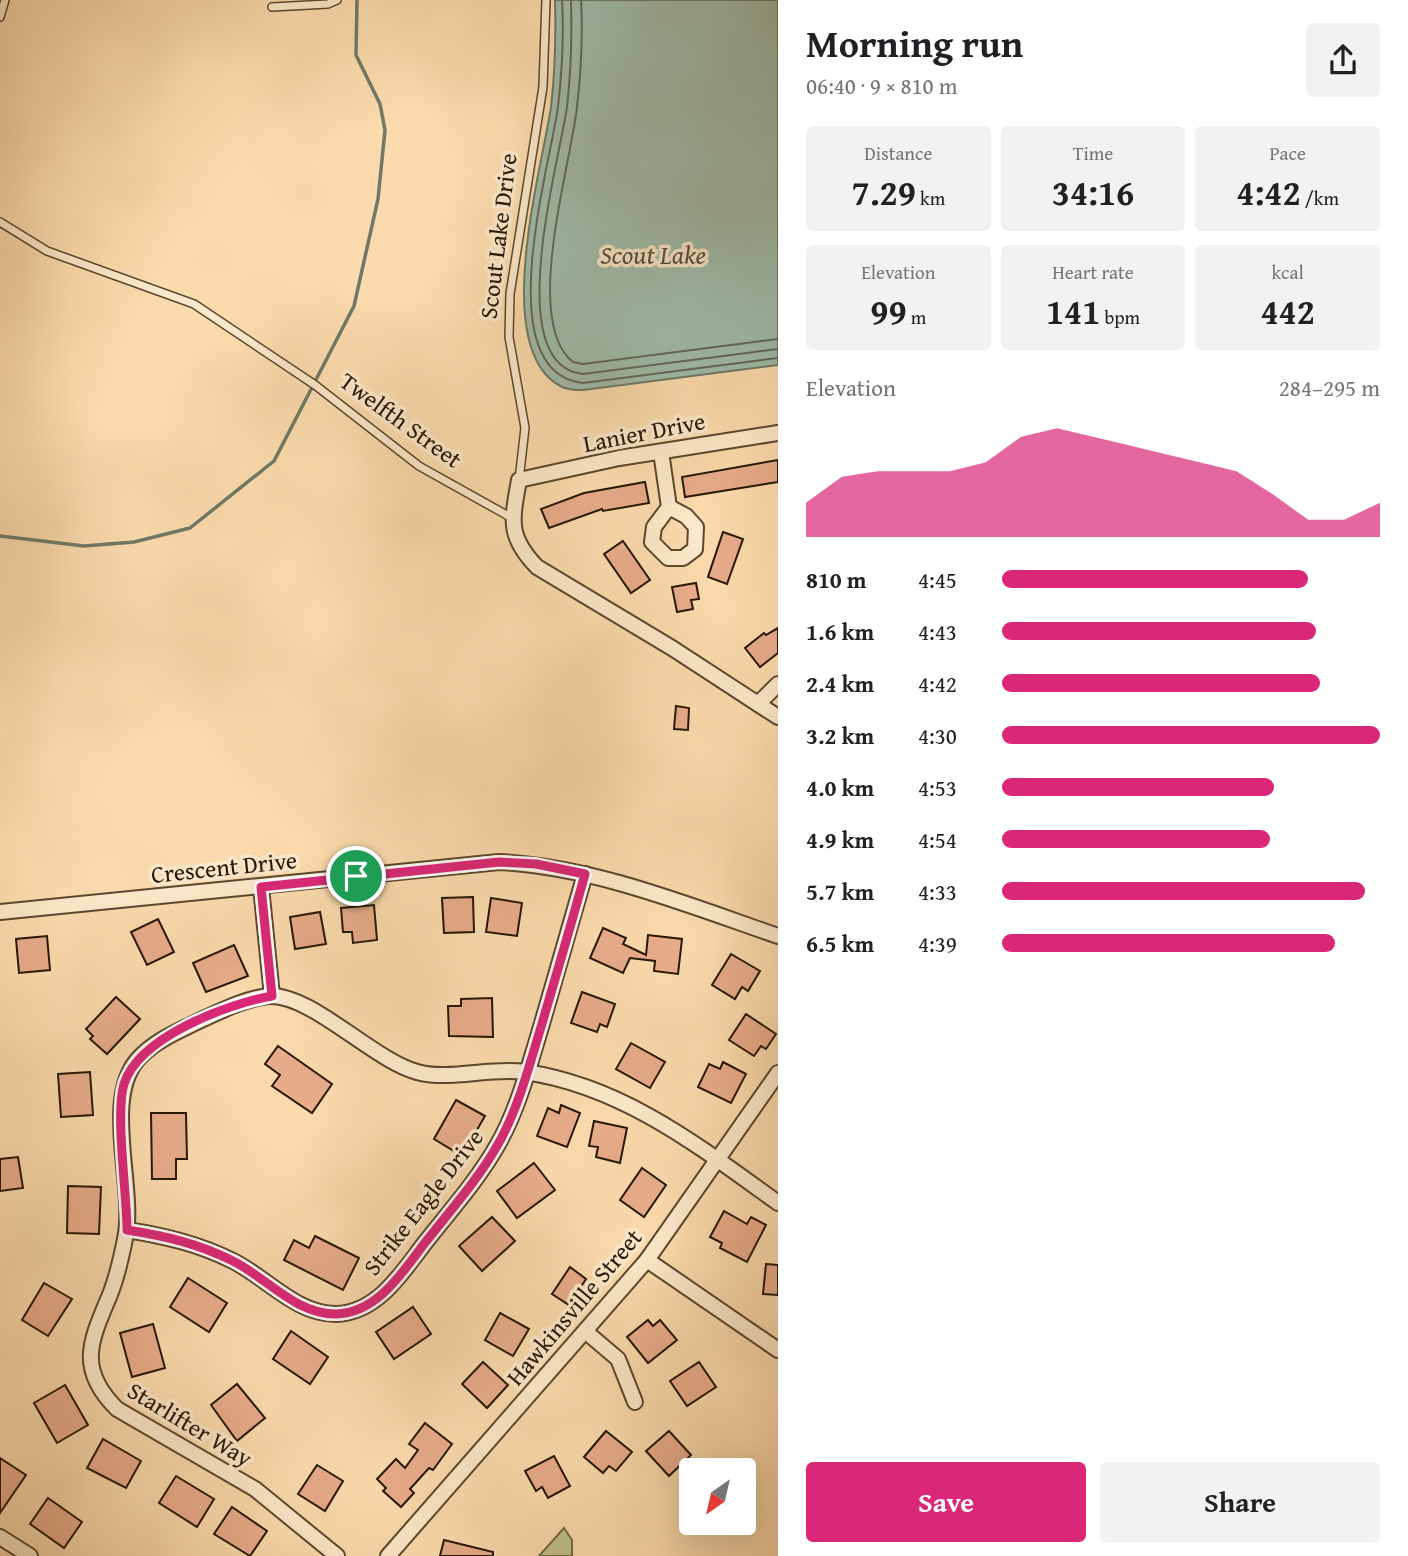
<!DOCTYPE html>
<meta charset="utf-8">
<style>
body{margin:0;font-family:"Gentium Book Plus",serif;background:#f2f2f2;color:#202124;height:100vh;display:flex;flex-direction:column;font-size:26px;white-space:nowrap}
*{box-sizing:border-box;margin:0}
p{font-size:23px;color:#757577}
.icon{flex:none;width:38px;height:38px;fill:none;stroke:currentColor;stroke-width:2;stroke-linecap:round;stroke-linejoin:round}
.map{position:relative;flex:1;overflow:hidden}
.details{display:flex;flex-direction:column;background:#fff;width:630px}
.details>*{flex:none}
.needle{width:46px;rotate:214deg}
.buttons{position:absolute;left:679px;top:1458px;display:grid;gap:14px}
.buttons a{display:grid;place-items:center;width:77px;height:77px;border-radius:7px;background:#fff;box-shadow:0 7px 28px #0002;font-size:35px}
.pin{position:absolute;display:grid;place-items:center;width:60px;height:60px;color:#fff;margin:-30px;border:4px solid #fff;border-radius:50%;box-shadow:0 2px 7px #0007}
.round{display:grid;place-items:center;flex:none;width:74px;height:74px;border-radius:7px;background:#f2f2f2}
.headline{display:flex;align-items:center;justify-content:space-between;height:119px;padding:0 28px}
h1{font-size:38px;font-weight:700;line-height:52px}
.metrics{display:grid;grid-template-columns:repeat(3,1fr);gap:10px;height:119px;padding:7px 28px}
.metrics div{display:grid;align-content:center;border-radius:7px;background:#f2f2f2;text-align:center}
.metrics b{font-size:35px;font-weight:700}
.metrics small{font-size:19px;font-weight:400}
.metrics p{font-size:19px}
.chart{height:196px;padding:14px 28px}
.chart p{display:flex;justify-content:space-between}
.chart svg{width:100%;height:126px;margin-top:7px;fill:#db2777;opacity:.7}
.action{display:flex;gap:14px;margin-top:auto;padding:14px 28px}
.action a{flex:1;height:80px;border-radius:7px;background:#db2777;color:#fff;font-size:28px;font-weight:700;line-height:80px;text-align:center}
.action a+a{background:#f2f2f2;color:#202124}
ul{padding:0 28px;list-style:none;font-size:23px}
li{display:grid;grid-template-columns:112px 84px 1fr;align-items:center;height:52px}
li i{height:18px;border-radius:9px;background:#db2777}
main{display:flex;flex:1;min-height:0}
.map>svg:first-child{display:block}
.green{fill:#bfc089;stroke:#726b46;stroke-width:2}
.water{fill:#9fbbaa;stroke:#6f7967;stroke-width:2}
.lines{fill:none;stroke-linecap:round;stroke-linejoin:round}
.shore{stroke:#626856;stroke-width:2}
.stream{stroke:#6f7967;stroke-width:3.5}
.building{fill:#e8ac8a;stroke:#261602;stroke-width:2}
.service-casing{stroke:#5b472d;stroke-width:10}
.minor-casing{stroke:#5b472d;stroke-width:18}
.service{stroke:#fce8ca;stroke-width:7}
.minor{stroke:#fce8ca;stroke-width:14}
.route-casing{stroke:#fff;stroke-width:14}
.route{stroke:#db2777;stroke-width:9}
.labels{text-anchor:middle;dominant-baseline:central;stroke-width:7;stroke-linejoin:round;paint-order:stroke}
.street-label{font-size:24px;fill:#261602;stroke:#fce8ca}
.water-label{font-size:26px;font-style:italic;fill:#50503d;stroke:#fce8ca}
</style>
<main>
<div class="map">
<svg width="778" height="1556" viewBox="0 0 778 1556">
<rect width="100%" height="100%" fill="#fbdbad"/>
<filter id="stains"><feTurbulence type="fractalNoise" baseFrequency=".00286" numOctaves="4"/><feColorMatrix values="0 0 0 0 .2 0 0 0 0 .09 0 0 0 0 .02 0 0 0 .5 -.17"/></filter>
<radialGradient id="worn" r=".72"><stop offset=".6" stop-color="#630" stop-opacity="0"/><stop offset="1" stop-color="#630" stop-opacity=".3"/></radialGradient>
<polygon class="green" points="564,1528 572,1540 572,1556 539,1556"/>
<path class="water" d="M555,0h223v365l-195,25c-6,0 -15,0 -21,-3 -73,-36 -20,-218 -11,-280 4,-35 5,-72 4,-107z"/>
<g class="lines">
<g class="shore">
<path d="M562,0c2,35 0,72 -4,107 -8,59 -70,266 25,276l195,-25"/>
<path d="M571,0c1,35 0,72 -4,107 -7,52 -67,259 16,267l195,-25"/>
<path d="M581,0c2,35 0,72 -4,107 -6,58 -55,215 -4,255l10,2 195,-25"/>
</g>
<polyline class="stream" points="0,536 84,546 134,542 190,528 274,461 354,306 378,199 385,130 380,104 356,55 357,0"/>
</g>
<g class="building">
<polygon points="778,460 778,482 685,497 682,477"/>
<polygon points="645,482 649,503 603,511 602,509 549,528 541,509 584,493"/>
<polygon points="723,532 743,539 727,584 708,577"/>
<polygon points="623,541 650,580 631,593 604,554"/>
<polygon points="696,583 699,599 691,600 693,609 677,612 672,587"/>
<polygon points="778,628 778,653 760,667 745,648 764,633 766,635"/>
<polygon points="676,706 689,708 688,730 674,729"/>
<polygon points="473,897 474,932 444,933 442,898"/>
<polygon points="491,898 522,903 517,936 486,932"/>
<polygon points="374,905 377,940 353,943 352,932 343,932 341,908"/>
<polygon points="320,912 326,944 295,949 290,917"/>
<polygon points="158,919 174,952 147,965 131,932"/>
<polygon points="603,928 626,938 623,944 646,955 648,935 682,939 678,974 654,971 655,961 630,958 623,973 590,958"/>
<polygon points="47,936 50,970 19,973 16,939"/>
<polygon points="234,945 248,976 206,992 193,963"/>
<polygon points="731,954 760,971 748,991 742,987 735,999 712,985"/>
<polygon points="582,992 615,1004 607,1027 600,1024 597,1032 571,1023"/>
<polygon points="116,997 140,1019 107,1054 90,1039 93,1036 86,1029"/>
<polygon points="492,998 493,1037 449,1036 448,1006 461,1006 461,999"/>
<polygon points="746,1014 776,1034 766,1049 761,1046 754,1056 729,1040"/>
<polygon points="631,1043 665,1062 650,1088 616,1069"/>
<polygon points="278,1046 332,1084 312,1113 272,1086 280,1075 265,1064"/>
<polygon points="723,1062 746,1074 731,1103 698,1087 709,1064 720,1069"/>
<polygon points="90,1072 93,1115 61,1117 58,1074"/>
<polygon points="456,1100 485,1116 462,1156 434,1139"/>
<polygon points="561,1105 580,1113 567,1147 537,1136 548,1108 559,1113"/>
<polygon points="151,1113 186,1113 187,1159 176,1159 176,1179 152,1179"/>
<polygon points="594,1121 627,1128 620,1163 596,1157 598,1147 589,1146"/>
<polygon points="18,1157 23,1188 0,1191 0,1159"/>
<polygon points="534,1163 555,1190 517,1218 497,1191"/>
<polygon points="642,1168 666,1185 644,1217 620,1200"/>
<polygon points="68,1186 101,1187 99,1234 67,1233"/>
<polygon points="724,1211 747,1224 751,1217 766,1225 747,1262 720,1248 722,1243 710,1237"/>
<polygon points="492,1217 515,1241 482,1271 459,1246"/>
<polygon points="315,1236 359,1258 343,1290 284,1260 294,1240 309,1248"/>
<polygon points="766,1264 778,1265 778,1295 763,1294"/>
<polygon points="570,1267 586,1279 569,1305 552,1294"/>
<polygon points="188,1278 227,1303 209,1332 170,1307"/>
<polygon points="44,1283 72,1299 48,1336 22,1320"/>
<polygon points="413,1307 431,1334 394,1359 376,1332"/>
<polygon points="500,1313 529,1329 513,1356 485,1340"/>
<polygon points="648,1320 653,1326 660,1320 677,1340 648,1363 627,1337"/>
<polygon points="153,1324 165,1368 132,1377 120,1333"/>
<polygon points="291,1331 328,1357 310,1384 273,1359"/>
<polygon points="483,1362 508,1385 487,1408 462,1384"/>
<polygon points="699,1362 716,1387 687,1406 670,1381"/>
<polygon points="237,1384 265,1418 237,1441 211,1405"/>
<polygon points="65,1385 88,1425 57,1443 34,1403"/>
<polygon points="425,1423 452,1444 433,1470 429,1468 410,1489 414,1493 401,1507 383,1491 386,1488 377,1479 396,1459 405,1468 418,1450 409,1444"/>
<polygon points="606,1431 632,1452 616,1471 609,1466 603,1473 584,1457"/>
<polygon points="669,1431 691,1455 669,1476 646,1451"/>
<polygon points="103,1439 141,1461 126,1488 87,1468"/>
<polygon points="554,1456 570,1486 548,1498 542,1487 536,1491 525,1471"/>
<polygon points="0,1458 26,1475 0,1513"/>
<polygon points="317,1465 343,1481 325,1511 298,1494"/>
<polygon points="176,1476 214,1499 197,1527 159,1503"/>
<polygon points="48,1498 82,1522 64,1548 30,1524"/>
<polygon points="232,1507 267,1531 250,1556 214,1534"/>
<polygon points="444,1540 493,1552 493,1556 440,1556"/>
</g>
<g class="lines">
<g class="service-casing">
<g id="service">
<polyline points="272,7 328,4 337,0"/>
<polyline points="0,17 5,0"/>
<polyline points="0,222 47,251 194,304 315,385 419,466 512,518"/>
<polyline points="519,480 525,428 509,337 510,294 543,87 546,0"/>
</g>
</g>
<g class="minor-casing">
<g id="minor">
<path d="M778,433l-159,25 -100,22c-7,40 -12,56 18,87l135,81 106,69"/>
<polyline points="661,452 669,507"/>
<polygon points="669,507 686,516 696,527 695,549 683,558 668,558 652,542 654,527"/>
<polyline points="758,704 778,684"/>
<polyline points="261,887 272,996"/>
<path d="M0,912l499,-50c96,5 189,43 279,74"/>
<path d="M127,1230c38,6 72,14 106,31 34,17 63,53 103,53 41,-1 66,-41 88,-70 25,-32 53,-63 73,-98 21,-36 32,-80 44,-119 15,-51 29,-102 44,-153"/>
<polyline points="647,1260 778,1350"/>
<polyline points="585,1331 618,1359 635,1402"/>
<polyline points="0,1537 30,1556"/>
<path d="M337,1556l-82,-67 -138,-80c-40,-40 -27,-67 -8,-112 8,-19 12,-38 16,-58 11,-51 -23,-139 13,-180 17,-19 43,-29 65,-40 20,-9 44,-21 66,-23 41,-3 104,64 148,76 31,9 74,-5 108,0 98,14 175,75 253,131"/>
<polyline points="388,1556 647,1260 778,1073"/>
</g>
</g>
<use href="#service" class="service"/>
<use href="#minor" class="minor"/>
</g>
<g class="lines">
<g class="route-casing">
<path id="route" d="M499,862l37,2 49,10c-14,51 -29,102 -44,153 -12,39 -23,83 -44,119 -20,35 -48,66 -73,98 -22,29 -47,69 -88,70 -41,0 -69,-36 -103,-53 -34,-17 -67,-25 -106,-31 0,-35 -12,-117 -3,-146 15,-47 103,-80 148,-88l-11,-109z"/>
</g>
<use href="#route" class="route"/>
</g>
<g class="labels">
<g class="street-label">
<text transform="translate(498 236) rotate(-83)">Scout Lake Drive</text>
<text transform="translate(401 420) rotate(36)">Twelfth Street</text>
<text transform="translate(644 432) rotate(-11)">Lanier Drive</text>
<text transform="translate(224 867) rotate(-6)">Crescent Drive</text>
<text transform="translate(423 1202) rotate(-52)">Strike Eagle Drive</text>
<text transform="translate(574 1307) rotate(-50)">Hawkinsville Street</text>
<text transform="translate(190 1424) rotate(31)">Starlifter Way</text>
</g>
<g class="water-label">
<text x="653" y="254">Scout Lake</text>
</g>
</g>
<rect width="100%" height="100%" filter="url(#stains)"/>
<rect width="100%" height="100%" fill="url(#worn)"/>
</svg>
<div class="buttons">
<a><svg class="needle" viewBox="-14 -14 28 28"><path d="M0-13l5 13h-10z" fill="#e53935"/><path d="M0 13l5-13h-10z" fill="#757577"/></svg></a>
</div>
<div class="pin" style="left:356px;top:876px;background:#1e9e55"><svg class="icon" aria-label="arrive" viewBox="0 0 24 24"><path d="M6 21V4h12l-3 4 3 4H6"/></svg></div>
</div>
<section class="details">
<div class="headline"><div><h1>Morning run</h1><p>06:40 · 9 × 810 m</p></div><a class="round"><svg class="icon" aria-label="share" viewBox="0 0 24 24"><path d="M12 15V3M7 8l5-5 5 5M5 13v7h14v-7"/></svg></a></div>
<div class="metrics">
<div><p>Distance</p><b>7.29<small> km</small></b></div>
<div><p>Time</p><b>34:16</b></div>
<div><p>Pace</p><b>4:42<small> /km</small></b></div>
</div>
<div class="metrics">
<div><p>Elevation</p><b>99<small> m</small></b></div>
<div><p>Heart rate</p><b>141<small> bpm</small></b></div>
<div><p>kcal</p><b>442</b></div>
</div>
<div class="chart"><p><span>Elevation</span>284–295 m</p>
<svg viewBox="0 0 160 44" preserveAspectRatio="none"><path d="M0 44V32L10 23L20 21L30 21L40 21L50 18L60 9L70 6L80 9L90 12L100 15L110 18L120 21L130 29L140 38L150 38L160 32V44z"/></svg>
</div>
<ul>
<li><b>810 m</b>4:45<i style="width:81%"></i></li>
<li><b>1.6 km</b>4:43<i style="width:83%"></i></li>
<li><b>2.4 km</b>4:42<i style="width:84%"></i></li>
<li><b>3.2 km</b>4:30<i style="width:100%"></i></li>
<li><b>4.0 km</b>4:53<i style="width:72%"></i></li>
<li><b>4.9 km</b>4:54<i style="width:71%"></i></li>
<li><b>5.7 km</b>4:33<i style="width:96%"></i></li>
<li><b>6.5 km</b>4:39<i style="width:88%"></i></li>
</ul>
<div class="action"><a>Save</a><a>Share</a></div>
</section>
</main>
